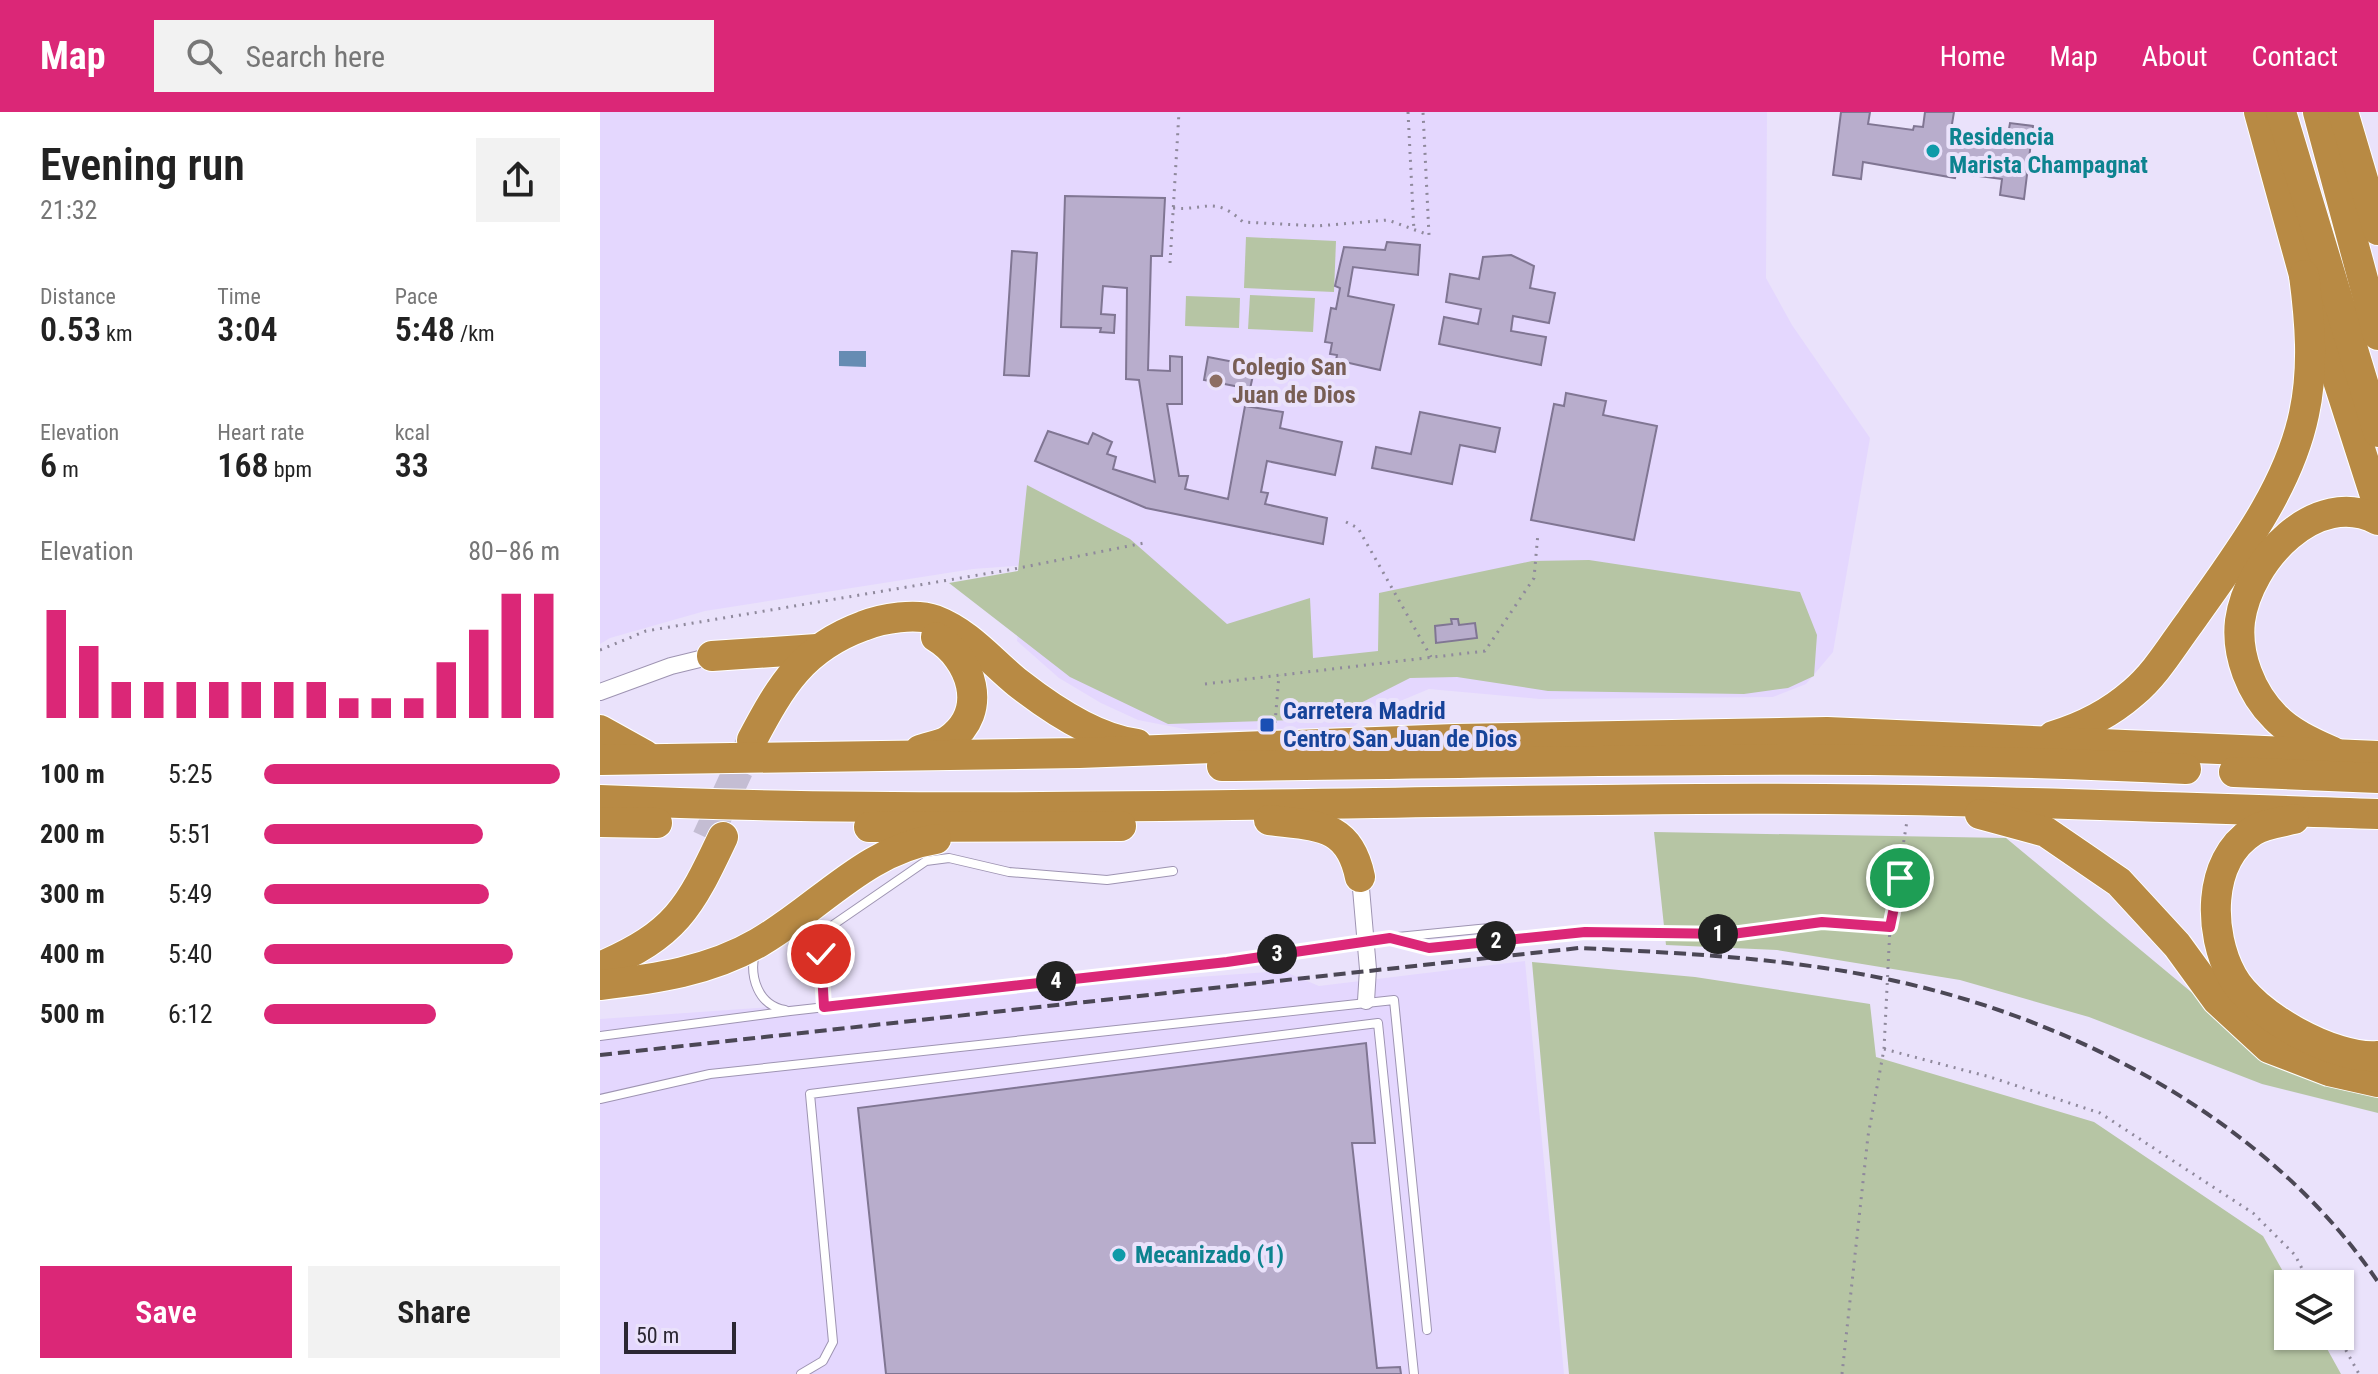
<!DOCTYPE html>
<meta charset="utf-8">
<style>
body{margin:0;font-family:"Roboto Condensed",sans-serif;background:#f2f2f2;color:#222;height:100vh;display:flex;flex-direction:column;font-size:30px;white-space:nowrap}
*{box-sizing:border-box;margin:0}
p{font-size:26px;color:#767676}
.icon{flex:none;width:44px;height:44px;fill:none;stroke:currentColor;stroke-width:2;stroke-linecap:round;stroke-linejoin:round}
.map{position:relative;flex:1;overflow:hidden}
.details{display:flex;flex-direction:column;background:#fff;width:600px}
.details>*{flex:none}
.tools{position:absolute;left:1674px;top:1158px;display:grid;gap:16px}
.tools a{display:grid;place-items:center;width:80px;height:80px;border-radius:0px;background:#fff;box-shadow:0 2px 6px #0004;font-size:40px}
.scale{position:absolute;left:24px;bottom:20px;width:112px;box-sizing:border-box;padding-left:8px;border:4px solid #2b2733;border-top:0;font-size:22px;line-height:28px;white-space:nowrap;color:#2b2733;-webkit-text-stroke:6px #eae2fb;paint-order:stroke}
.pin{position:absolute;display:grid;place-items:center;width:68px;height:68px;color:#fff;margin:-34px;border:4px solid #fff;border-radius:50%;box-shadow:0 2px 8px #0007}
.km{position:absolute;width:40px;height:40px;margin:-20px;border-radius:50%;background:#222;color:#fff;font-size:22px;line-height:40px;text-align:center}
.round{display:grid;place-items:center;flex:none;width:84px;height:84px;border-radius:0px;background:#f2f2f2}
.headline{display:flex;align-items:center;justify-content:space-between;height:136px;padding:0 40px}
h1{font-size:44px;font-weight:600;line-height:60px}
.stats{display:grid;grid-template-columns:repeat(3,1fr);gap:12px;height:136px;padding:8px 40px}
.stats div{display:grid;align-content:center}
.stats b{font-size:34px;font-weight:600}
.stats small{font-size:22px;font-weight:400}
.stats p{font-size:22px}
.chart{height:224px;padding:16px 40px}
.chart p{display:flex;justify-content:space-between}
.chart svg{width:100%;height:144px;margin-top:8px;stroke:#db2777;stroke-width:6}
.primary-button{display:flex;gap:16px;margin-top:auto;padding:16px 40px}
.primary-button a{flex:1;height:92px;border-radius:0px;background:#db2777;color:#fff;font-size:32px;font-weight:600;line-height:92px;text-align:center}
.primary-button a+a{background:#f2f2f2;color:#222}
ul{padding:0 40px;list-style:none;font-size:26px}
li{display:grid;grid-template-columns:128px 96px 1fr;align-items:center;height:60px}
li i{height:20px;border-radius:10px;background:#db2777}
header{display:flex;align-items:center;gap:48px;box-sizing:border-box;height:112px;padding:0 40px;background:#db2777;color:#fff}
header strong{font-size:38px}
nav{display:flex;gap:44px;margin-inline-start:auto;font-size:28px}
.search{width:560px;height:72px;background:#f2f2f2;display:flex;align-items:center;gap:20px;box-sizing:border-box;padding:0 28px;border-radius:0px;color:#767676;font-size:30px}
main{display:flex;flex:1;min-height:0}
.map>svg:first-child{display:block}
.built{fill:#e4d7fe}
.green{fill:#b6c5a4}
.water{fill:#668cb3}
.building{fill:#b8adcc;stroke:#807693;stroke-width:2}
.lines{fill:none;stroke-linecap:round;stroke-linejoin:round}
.motorway-tunnel{stroke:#c4bdd3;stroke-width:30;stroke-dasharray:30 15;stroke-linecap:butt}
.service-casing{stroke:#9e94b2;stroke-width:10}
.minor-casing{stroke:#9e94b2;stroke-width:18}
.motorway-casing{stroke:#fff;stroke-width:32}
.path{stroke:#8f899c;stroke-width:3;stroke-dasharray:2 6;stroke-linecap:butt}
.service{stroke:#fff;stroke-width:8}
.minor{stroke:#fff;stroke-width:16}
.motorway{stroke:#b88a44;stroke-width:30}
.rail{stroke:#4b4755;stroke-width:4;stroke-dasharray:12 6;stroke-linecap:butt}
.route-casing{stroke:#fff;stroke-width:16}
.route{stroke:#db2777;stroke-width:10}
.culture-dot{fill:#0f9aa8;stroke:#eae2fb;stroke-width:3}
.education-dot{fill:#8d6e63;stroke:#eae2fb;stroke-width:3}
.transit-dot{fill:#1a4fb4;stroke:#eae2fb;stroke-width:3}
.labels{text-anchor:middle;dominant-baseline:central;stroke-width:8;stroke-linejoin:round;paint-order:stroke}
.culture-label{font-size:24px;font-weight:bold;fill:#0d838f;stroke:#eae2fb;text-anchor:start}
.education-label{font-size:24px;font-weight:bold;fill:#785e54;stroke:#eae2fb;text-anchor:start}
.transit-label{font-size:24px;font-weight:bold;fill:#164399;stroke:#eae2fb;text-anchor:start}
</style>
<header>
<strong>Map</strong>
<div class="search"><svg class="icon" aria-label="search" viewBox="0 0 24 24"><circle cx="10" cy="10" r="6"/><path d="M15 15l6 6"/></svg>Search here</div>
<nav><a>Home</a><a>Map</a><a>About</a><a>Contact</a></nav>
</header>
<main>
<section class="details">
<div class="headline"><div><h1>Evening run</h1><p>21:32</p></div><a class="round"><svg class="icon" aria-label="share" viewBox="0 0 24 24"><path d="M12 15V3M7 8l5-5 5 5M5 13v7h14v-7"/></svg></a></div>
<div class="stats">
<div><p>Distance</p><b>0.53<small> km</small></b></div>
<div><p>Time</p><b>3:04</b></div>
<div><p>Pace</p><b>5:48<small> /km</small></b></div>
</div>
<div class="stats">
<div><p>Elevation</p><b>6<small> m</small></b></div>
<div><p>Heart rate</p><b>168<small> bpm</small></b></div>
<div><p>kcal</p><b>33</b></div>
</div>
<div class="chart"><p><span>Elevation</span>80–86 m</p>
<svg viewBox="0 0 160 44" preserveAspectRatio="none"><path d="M5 44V11M15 44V22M25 44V33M35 44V33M45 44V33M55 44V33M65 44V33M75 44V33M85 44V33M95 44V38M105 44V38M115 44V38M125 44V27M135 44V17M145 44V6M155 44V6"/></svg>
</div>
<ul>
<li><b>100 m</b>5:25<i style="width:100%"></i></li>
<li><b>200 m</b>5:51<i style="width:74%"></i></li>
<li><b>300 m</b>5:49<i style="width:76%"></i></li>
<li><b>400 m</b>5:40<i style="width:84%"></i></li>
<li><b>500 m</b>6:12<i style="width:58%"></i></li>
</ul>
<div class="primary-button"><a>Save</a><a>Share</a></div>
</section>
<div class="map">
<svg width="1778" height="1262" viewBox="0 0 1778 1262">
<rect width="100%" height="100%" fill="#eae2fb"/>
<g class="built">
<polygon points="0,0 1167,0 1166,166 1192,213 1270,326 1233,540 1206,572 1173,585 940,587 829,577 769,602 752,616 590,618 538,608 501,591 459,566 417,529 427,453 373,457 105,499 10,526 0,532"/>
<polygon points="925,849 964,1262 0,1262 0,907 683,859 719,874"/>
</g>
<g class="green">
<polygon points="646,125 736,129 734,180 644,176"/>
<polygon points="650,183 715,186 713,220 648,217"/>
<polygon points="586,184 640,186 639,216 585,214"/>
<polygon points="427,373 530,427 627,512 710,486 713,546 778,539 779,481 932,449 989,448 1200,480 1217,523 1214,564 1188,576 1144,582 948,579 857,565 810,566 729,607 568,612 470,565 349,471 418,459"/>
<polygon points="1054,720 1406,726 1596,884 1778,984 1778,1001 1662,972 1489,905 1360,868 1177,838 1066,833"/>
<polygon points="932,850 1095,865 1270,892 1276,945 1494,1010 1663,1124 1690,1172 1688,1224 1720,1224 1741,1262 969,1262"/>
</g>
<polygon class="water" points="239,239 266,239 266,255 239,254"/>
<g class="building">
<polygon points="1241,0 1270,0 1268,12 1313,18 1314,14 1323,15 1325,0 1354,0 1351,18 1407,28 1410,11 1433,14 1424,87 1400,83 1402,67 1356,61 1355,66 1263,50 1261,67 1233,63"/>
<polygon points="465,84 565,86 562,144 551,144 548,258 570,259 570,244 582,245 582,292 567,292 579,364 588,364 585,377 628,387 645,294 683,300 680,316 742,330 735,363 667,349 661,380 668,381 665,392 727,406 723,432 546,396 435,349 448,319 488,332 493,321 512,330 507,342 516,345 513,357 555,370 539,268 526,267 527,176 503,174 501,202 515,203 514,221 500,220 501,216 461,215"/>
<polygon points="787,130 820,133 818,163 753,155 748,184 794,193 780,258 736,248 737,243 730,242 732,231 725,230 731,196 736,197 740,176 735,174 744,135 785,138"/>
<polygon points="412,139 437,141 429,264 404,263"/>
<polygon points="911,143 934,154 930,176 955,181 949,211 913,204 911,219 946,225 941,253 839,232 844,205 878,212 881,197 846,190 850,162 879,167 883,145"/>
<polygon points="608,245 655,254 650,277 604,268"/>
<polygon points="966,281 1006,289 1003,303 1057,314 1034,428 931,408 954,292 964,294"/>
<polygon points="820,300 900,316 895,340 860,333 852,372 772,356 776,335 811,342"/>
<polygon points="851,507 858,507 859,513 875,511 877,526 836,531 835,514 852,512"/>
<polygon points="766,931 775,1031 752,1031 777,1256 800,1255 801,1262 286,1262 258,996"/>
</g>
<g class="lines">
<polyline class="motorway-tunnel" points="107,726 152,628"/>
<g class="service-casing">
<g id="service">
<path d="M155,840c-6,25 3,53 30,58"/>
<polyline points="224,895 221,842 230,815 326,749 349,746 409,760 507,768 573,759"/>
<polyline points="0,924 190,899 627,850 747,830 889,816"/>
<polyline points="0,987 110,962 794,888 827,1218"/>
<polyline points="201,1262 223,1249 233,1230 210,982 778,911 814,1262"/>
</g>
</g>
<g class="minor-casing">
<g id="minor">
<polyline points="0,580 71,554 112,544"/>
<polyline points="760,765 768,857 766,889"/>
</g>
</g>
<g class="motorway-casing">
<g id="motorway">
<polyline points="1659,0 1704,163 1778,393"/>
<polyline points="1681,0 1778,320"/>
<polyline points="1718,0 1778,223"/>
<polyline points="1743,0 1778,118"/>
<polyline points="112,544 217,537"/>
<polyline points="0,618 45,643"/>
<path d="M1453,624c30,-9 56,-22 80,-43 23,-19 39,-47 57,-71 44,-63 98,-131 114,-208 10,-46 6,-93 0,-139"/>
<path d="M152,628c29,-55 51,-92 111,-114 20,-8 53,-13 72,-6 34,13 56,41 83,63 32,25 77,56 119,61"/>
<path d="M320,638c8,-3 22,-5 29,-10 41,-29 22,-82 -13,-103"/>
<path d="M1733,640c-20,-9 -43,-19 -58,-35 -24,-24 -39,-62 -35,-96 8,-60 76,-134 138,-101"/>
<polyline points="0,648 479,641 855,627 1227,620 1778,644"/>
<path d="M622,654c321,-3 643,-14 964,3"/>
<polyline points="1634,660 1778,666"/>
<path d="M0,688c366,16 733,1 1099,-1 227,-2 453,8 679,15"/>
<polyline points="1380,702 1446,720 1519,770 1577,833 1617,888 1669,936 1729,959 1778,970"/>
<path d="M1694,707c-13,3 -30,5 -41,12 -47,30 -44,103 -21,145 21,39 102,84 146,80"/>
<path d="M669,708c48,6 80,3 91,57"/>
<polyline points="0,710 57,711"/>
<polyline points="269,715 521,714"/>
<path d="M0,855c76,-33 89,-58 123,-130"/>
<path d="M0,873c55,-6 110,-14 158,-42 61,-35 107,-93 178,-104"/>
</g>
</g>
<g class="path">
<polyline points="808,0 814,120"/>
<path d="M573,96c33,3 41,-13 70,14l74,4 71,-6 41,15 -6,-123"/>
<polyline points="570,151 579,0"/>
<polyline points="746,410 758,416 831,545"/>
<polyline points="0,538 46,519 414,457 544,431"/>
<polyline points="605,572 885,539 934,466 938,421"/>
<polyline points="675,611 679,563"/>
<polyline points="824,834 985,820 1132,822 1222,810 1290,815"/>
<polyline points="1284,937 1390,965 1500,1001 1653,1101 1695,1143 1710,1172"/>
<polyline points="1738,1224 1759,1262"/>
<polyline points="1242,1262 1268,1024 1284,937 1290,815 1307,709"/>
</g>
<use href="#service" class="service"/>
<use href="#minor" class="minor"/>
<use href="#motorway" class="motorway"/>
<path class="rail" d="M0,943l979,-107c105,5 209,10 312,32 186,40 379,142 487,302"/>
</g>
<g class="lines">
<g class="route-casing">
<polyline id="route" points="221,842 224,895 627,850 790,826 829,836 985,820 1132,822 1222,810 1290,815 1300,766"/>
</g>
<use href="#route" class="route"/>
</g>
<g class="culture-dot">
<circle cx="1333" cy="39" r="8"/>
<circle cx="519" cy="1143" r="8"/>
</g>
<circle class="education-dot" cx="616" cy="269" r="8"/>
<rect class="transit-dot" x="659" y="605" width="16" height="16" rx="4"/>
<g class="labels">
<g class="culture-label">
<text x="1349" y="25">Residencia<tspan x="1349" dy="28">Marista Champagnat</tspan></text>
<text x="535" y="1143">Mecanizado (1)</text>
</g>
<g class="education-label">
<text x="632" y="255">Colegio San<tspan x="632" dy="28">Juan de Dios</tspan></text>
</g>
<g class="transit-label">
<text x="683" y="599">Carretera Madrid<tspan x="683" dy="28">Centro San Juan de Dios</tspan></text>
</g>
</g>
</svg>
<div class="tools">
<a><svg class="icon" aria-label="layers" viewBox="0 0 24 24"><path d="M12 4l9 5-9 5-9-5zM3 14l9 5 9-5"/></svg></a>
</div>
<div class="scale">50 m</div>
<div class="pin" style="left:1300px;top:766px;background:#1e9e55"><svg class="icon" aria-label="arrive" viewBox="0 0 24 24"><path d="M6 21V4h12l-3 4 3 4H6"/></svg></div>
<div class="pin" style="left:221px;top:842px;background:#d93025"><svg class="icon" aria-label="check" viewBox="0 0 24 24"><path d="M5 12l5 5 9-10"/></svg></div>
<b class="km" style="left:1118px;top:822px">1</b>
<b class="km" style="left:896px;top:829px">2</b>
<b class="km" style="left:677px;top:842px">3</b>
<b class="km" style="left:456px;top:869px">4</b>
</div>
</main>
